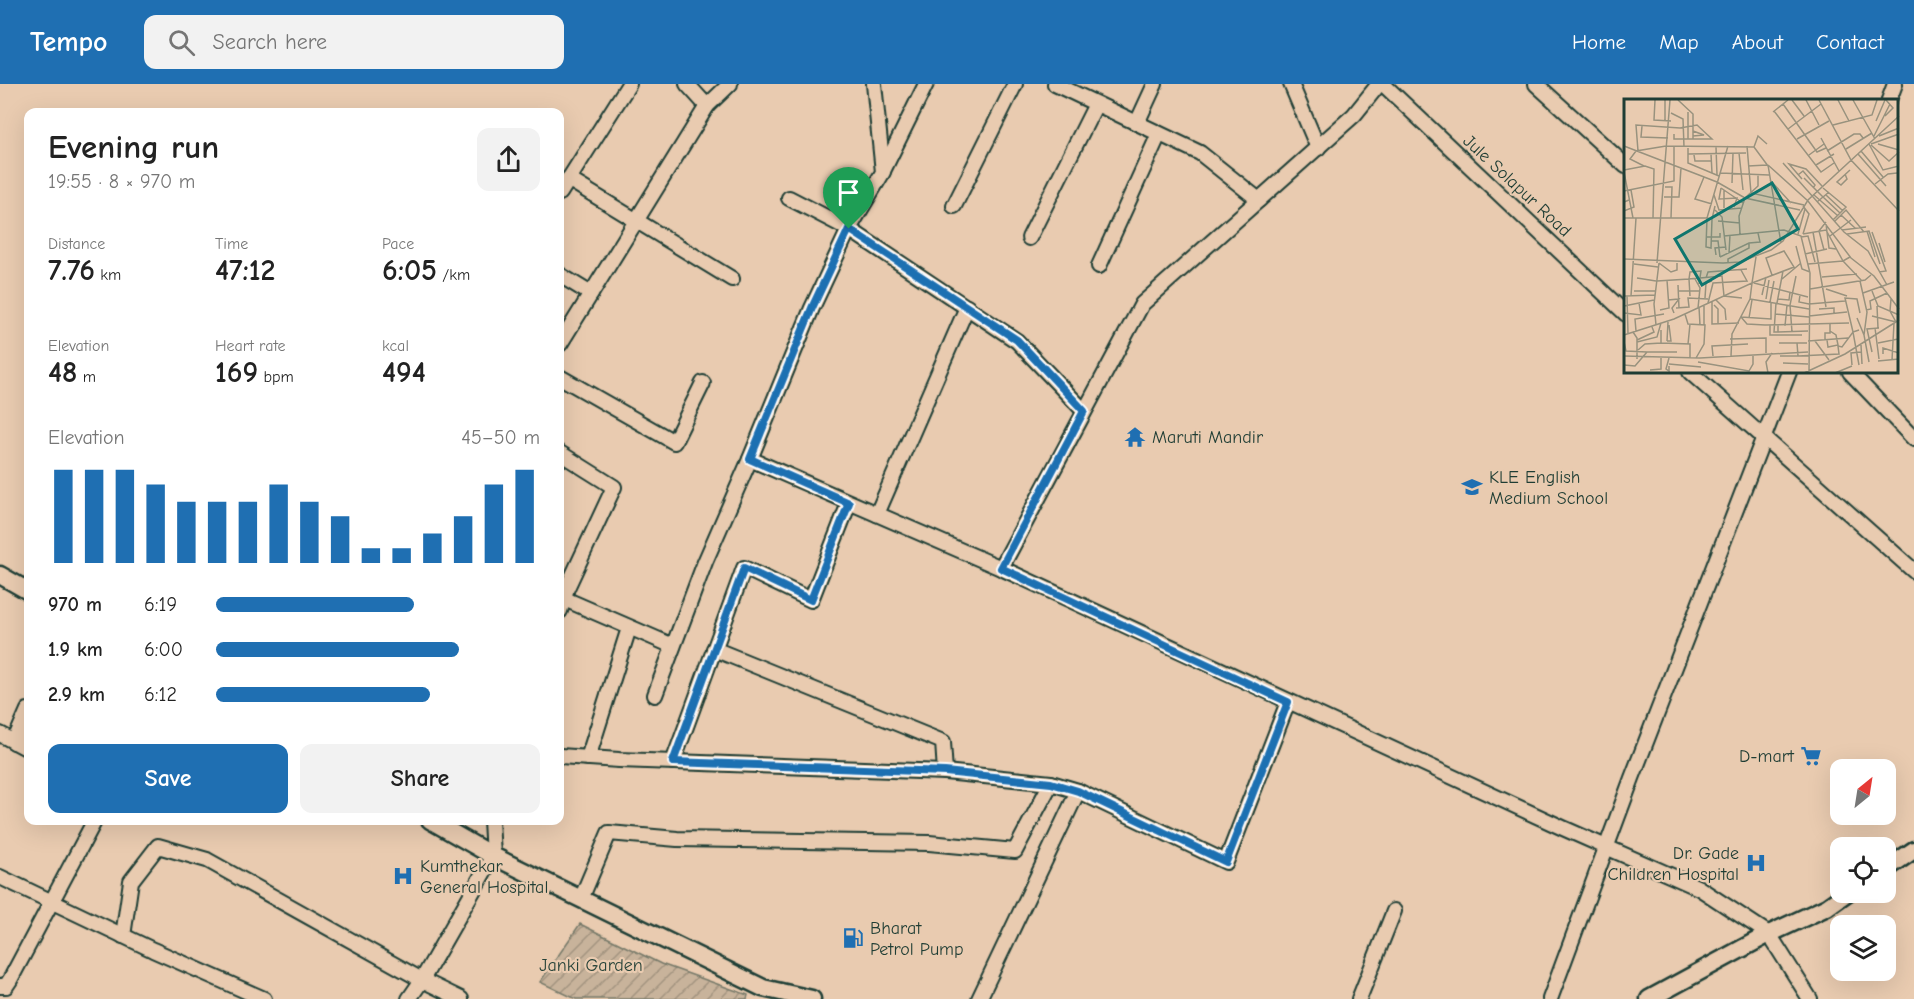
<!DOCTYPE html>
<meta charset="utf-8">
<style>
body{margin:0;font-family:"Comic Neue",sans-serif;background:#f2f2f2;color:#222;height:100vh;display:flex;flex-direction:column;font-size:22px;white-space:nowrap}
*{box-sizing:border-box;margin:0}
p{font-size:20px;color:#767676}
.icon{flex:none;width:33px;height:33px;fill:none;stroke:currentColor;stroke-width:2;stroke-linecap:round;stroke-linejoin:round}
.map{position:relative;flex:1;overflow:hidden}
.drawer{position:absolute;left:24px;top:24px;width:540px;height:717px;display:flex;flex-direction:column;background:#fff;border-radius:12px;box-shadow:0 6px 24px #0002}
.drawer>*{flex:none}
.needle{width:39px;rotate:30deg}
.fabs{position:absolute;left:1830px;top:675px;display:grid;gap:12px}
.fabs a{display:grid;place-items:center;width:66px;height:66px;border-radius:12px;background:#fff;box-shadow:0 6px 24px #0002;font-size:30px}
.pin{position:absolute;display:grid;place-items:center;width:51px;height:51px;color:#fff;margin:-62px -26px;border-radius:50% 50% 50% 0;rotate:-45deg;box-shadow:0 0 6px #0007}
.pin .icon{rotate:45deg}
.round{display:grid;place-items:center;flex:none;width:63px;height:63px;border-radius:12px;background:#f2f2f2}
.head{display:flex;align-items:center;justify-content:space-between;height:102px;padding:0 24px}
h1{font-size:33px;font-weight:700;line-height:45px}
.metrics{display:grid;grid-template-columns:repeat(3,1fr);gap:9px;height:102px;padding:6px 24px}
.metrics div{display:grid;align-content:center}
.metrics b{font-size:30px;font-weight:700}
.metrics small{font-size:16px;font-weight:400}
.metrics p{font-size:16px}
.chart{height:168px;padding:12px 24px}
.chart p{display:flex;justify-content:space-between}
.chart svg{width:100%;height:108px;margin-top:6px;stroke:#1f6fb2;stroke-width:6}
.cta{display:flex;gap:12px;margin-top:auto;padding:12px 24px}
.cta a{flex:1;height:69px;border-radius:12px;background:#1f6fb2;color:#fff;font-size:24px;font-weight:700;line-height:69px;text-align:center}
.cta a+a{background:#f2f2f2;color:#222}
ul{padding:0 24px;list-style:none;font-size:20px}
li{display:grid;grid-template-columns:96px 72px 1fr;align-items:center;height:45px}
li i{height:15px;border-radius:8px;background:#1f6fb2}
header{display:flex;align-items:center;gap:36px;box-sizing:border-box;height:84px;padding:0 30px;background:#1f6fb2;color:#fff}
header strong{font-size:28px}
nav{display:flex;gap:33px;margin-inline-start:auto;font-size:21px}
.search{width:420px;height:54px;background:#f2f2f2;display:flex;align-items:center;gap:15px;box-sizing:border-box;padding:0 21px;border-radius:12px;color:#767676;font-size:22px}
.map>svg:first-child{display:block}
.garden{fill:url(#garden-furrows);stroke:#747868;stroke-width:1.5}
.lines{fill:none;stroke-linecap:round;stroke-linejoin:round}
.minor-casing{stroke:#1f3d34;stroke-width:18}
.tertiary-casing{stroke:#1f3d34;stroke-width:21}
.minor{stroke:#e9cbb0;stroke-width:14}
.tertiary{stroke:#e9cbb0;stroke-width:16}
.route-casing{stroke:#fff;stroke-width:12}
.route{stroke:#1f6fb2;stroke-width:8}
.labels{text-anchor:middle;dominant-baseline:central;stroke-width:4.5;stroke-linejoin:round;paint-order:stroke}
.street-label{font-size:18px;fill:#1f3d34;stroke:#e9cbb0}
.poi-label{font-size:18px;fill:#1f3d34;stroke:#e9cbb0;text-anchor:start}
.park-label{font-size:18px;fill:#274339;stroke:#e9cbb0}
.inset-road{fill:none;stroke:#98927e;stroke-width:1.5}
.view{fill:#0f766e;fill-opacity:0.15;stroke:#0f766e;stroke-width:3}
.inset-edge{fill:none;stroke:#1f3d34;stroke-width:3}
</style>
<header>
<strong>Tempo</strong>
<div class="search"><svg class="icon" aria-label="search" viewBox="0 0 24 24"><circle cx="10" cy="10" r="6"/><path d="M15 15l6 6"/></svg>Search here</div>
<nav><a>Home</a><a>Map</a><a>About</a><a>Contact</a></nav>
</header>
<div class="map">
<svg width="1914" height="915" viewBox="0 0 1914 915">
<defs>
<pattern id="garden-furrows" width="10" height="10" patternUnits="userSpaceOnUse" patternTransform="scale(1.5)"><rect width="10" height="10" fill="#c8b39b"/><path d="M-1 1l2-2M0 10L10 0M9 11l2-2" fill="none" stroke="#a2937f"/></pattern>
</defs>
<rect width="100%" height="100%" fill="#e9cbb0"/>
<filter id="ink" filterUnits="userSpaceOnUse"><feTurbulence type="fractalNoise" baseFrequency=".0167" numOctaves="2"/><feDisplacementMap in="SourceGraphic" scale="12" xChannelSelector="R" yChannelSelector="G"/><feConvolveMatrix kernelMatrix="1 2 1 2 8 2 1 2 1" color-interpolation-filters="sRGB"/></filter>
<g filter="url(#ink)">
<polygon class="garden" points="580,840 661,880 748,911 747,915 576,915 540,898"/>
<g class="lines">
<g class="minor-casing">
<g id="minor">
<polyline points="687,0 707,22 730,0"/>
<polyline points="1055,0 1200,69 1259,116"/>
<polyline points="1291,0 1318,64"/>
<polyline points="1383,0 1626,230"/>
<polyline points="1536,0 1626,82"/>
<polyline points="1889,16 1895,0"/>
<polyline points="1137,39 1155,0"/>
<polyline points="883,87 926,0"/>
<polyline points="568,95 732,195"/>
<polyline points="560,109 629,0"/>
<polyline points="789,114 849,145 1017,257 1084,327"/>
<polyline points="954,122 1015,0"/>
<polyline points="1029,154 1096,20"/>
<polyline points="1099,182 1159,50"/>
<polyline points="560,191 591,210"/>
<polyline points="560,260 707,22"/>
<polyline points="1690,288 1914,487"/>
<polyline points="1850,288 1914,355"/>
<polyline points="560,293 674,358 703,299"/>
<polyline points="560,369 614,403 567,504 560,527"/>
<polyline points="750,375 1001,484 1563,744 1699,804 1769,850 1810,915"/>
<polyline points="877,430 967,223"/>
<polyline points="1001,484 1142,220 1354,31 1379,0"/>
<polyline points="560,513 673,562"/>
<polyline points="714,565 943,658 945,688"/>
<polyline points="655,611 705,478 750,375 812,224 849,145 883,88 874,0"/>
<polyline points="0,650 28,665"/>
<polyline points="14,658 28,626"/>
<polyline points="560,672 619,676 945,688 1051,699 1078,707 1226,778 1288,618"/>
<polyline points="588,674 629,544"/>
<polyline points="673,678 744,484 811,516 849,419"/>
<polyline points="0,793 153,866 264,915"/>
<polyline points="581,815 609,749 677,755 929,759 1015,767 1051,699"/>
<polyline points="123,852 131,797 158,762 207,776 422,896 461,915"/>
<polyline points="0,902 6,902 10,896 95,736"/>
<polyline points="409,915 422,896 493,772 491,736"/>
<polyline points="979,915 1078,707"/>
<polyline points="1359,915 1394,827"/>
<polyline points="1550,915 1632,694 1789,288"/>
</g>
</g>
<g class="tertiary-casing">
<g id="tertiary">
<polyline points="0,491 28,507"/>
<polyline points="430,736 493,772 763,904 812,915"/>
<polyline points="1886,785 1914,766"/>
<polyline points="1649,915 1769,850 1827,823 1848,808"/>
</g>
</g>
<use href="#minor" class="minor"/>
<use href="#tertiary" class="tertiary"/>
</g>
</g>
<g class="lines" filter="url(#ink)">
<g class="route-casing">
<polygon id="route" points="849,145 1017,256 1084,327 1001,484 1288,618 1226,778 1078,707 1051,699 945,688 673,678 744,484 811,516 849,419 750,375 812,224"/>
</g>
<use href="#route" class="route"/>
</g>
<defs>
<g id="temple-bare" transform="scale(1.62)"><path d="M0-6L5-2H3V0L6.5 2.5H4V6H1.5V3h-3V6H-4V2.5H-6.5L-3 0V-2H-5Z" fill="#1f6fb2" stroke="#e9cbb0" stroke-width="2.5" paint-order="stroke"/></g>
<g id="university-bare" transform="scale(1.62)"><path d="M0-5L7-2L0 1L-7-2ZM-4 1L0 2.5L4 1V4Q0 6-4 4Z" fill="#1f6fb2" stroke="#e9cbb0" stroke-width="2.5" paint-order="stroke"/></g>
<g id="supermarket-bare" transform="scale(1.62)"><path d="M-6-5.5h2.5l.6 2H6L4.5 2H-2.5L-4.4-4H-6ZM-1.5 3.2a1.3 1.3 0 1 0 .1 0ZM3 3.2a1.3 1.3 0 1 0 .1 0Z" fill="#1f6fb2" stroke="#e9cbb0" stroke-width="2.5" paint-order="stroke"/></g>
<g id="hospital-bare" transform="scale(1.62)"><path d="M-5-5h3v3.5h4V-5h3V5h-3V1.5h-4V5h-3Z" fill="#1f6fb2" stroke="#e9cbb0" stroke-width="2.5" paint-order="stroke"/></g>
<g id="fuel-bare" transform="scale(1.62)"><path d="M-5.5-6h7V0h2V4h1.3V-2.5L3-4.5l.8-.8L6-3V5H2.5V1h-1V6h-7ZM-4.2-4.7v3.2H.2V-4.7Z" fill="#1f6fb2" stroke="#e9cbb0" stroke-width="2.5" paint-order="stroke"/></g>
</defs>
<g fill-rule="evenodd">
<use href="#temple-bare" x="1135" y="353"/>
<use href="#university-bare" x="1472" y="403"/>
<use href="#supermarket-bare" x="1811" y="672"/>
<use href="#hospital-bare" x="1756" y="779"/>
<use href="#hospital-bare" x="403" y="792"/>
<use href="#fuel-bare" x="853" y="854"/>
</g>
<g class="labels">
<g class="street-label">
<text transform="translate(1517 102) rotate(43)">Jule Solapur Road</text>
</g>
<g class="poi-label">
<text x="1152" y="353">Maruti Mandir</text>
<text x="1489" y="393">KLE English<tspan x="1489" dy="21">Medium School</tspan></text>
<text x="1794" y="672" text-anchor="end">D-mart</text>
<text x="1739" y="769" text-anchor="end">Dr. Gade<tspan x="1739" dy="21">Children Hospital</tspan></text>
<text x="420" y="782">Kumthekar<tspan x="420" dy="21">General Hospital</tspan></text>
<text x="870" y="844">Bharat<tspan x="870" dy="21">Petrol Pump</tspan></text>
</g>
<g class="park-label">
<text x="591" y="881">Janki Garden</text>
</g>
</g>
<g transform="translate(1624 15)">
<rect width="274" height="274" fill="#e9cbb0"/>
<path class="inset-road" d="M31,1l-1,20 17,1M41,1v21M54,1l15,14v25M168,1l12,16M182,1l13,25M195,1l32,60 48,51M214,1l11,21M229,1l22,39M159,5l34,48 9,-4M150,12l47,61 13,-9M149,13l15,-12M47,14l12,6 1,28M261,17l8,-8 -7,-8M252,22l9,-21M209,26l39,-10 5,-15M18,27l-1,11 27,1M164,30l33,-25M69,32l11,4 -11,1M250,37l16,-32M255,37l20,-8M197,39l18,33M64,40v-27M173,40l32,-18M245,45l14,26 16,-4M247,45l28,-10M254,45l21,6M247,46l18,16 10,-9M0,47l93,36 28,16 55,12M123,47l4,47 53,12M92,48l1,28M130,48l14,19M64,49v15l31,13M222,50l26,-16M14,52l-2,-26 44,3 17,-3 15,14h-38v-5M203,52l27,-17h6l3,4M237,52l22,26M115,54l4,37M64,55l58,-1M87,55l1,19M234,55l28,32M70,56l1,6h16M185,56l15,-11M159,64l61,69 24,19 19,34M144,66l40,36 43,57 23,18 25,33M144,66l13,78M192,66l18,-11M20,67l-14,-7 6,-8 30,-5 88,1 4,-11 9,8M124,67l19,-1M0,71l21,-4 9,3 -1,49M0,73l9,46M96,74l49,2M221,75l2,5 -6,6 -4,-3 13,-12M174,76l5,-4 12,14 -2,3M80,78l-9,22 17,5M180,79l19,19 6,-5M178,80l-13,-15 17,5 16,17M146,81l21,23M108,84l1,-30M251,85l13,-10 9,-1M41,88h7l-1,31M97,89l-2,11 18,-1 -3,9M97,89l22,15M199,89l23,19 -13,13M100,91v18M0,92l50,-10v-34M90,96l5,15 23,-2M190,96l23,20M202,96l17,16M40,98h15l2,-29M5,101l-5,2v9l10,-4 -3,-17M193,103l6,-5 17,16M91,111l7,7 4,33M217,116l14,13M0,119h83l21,-72M88,120l-1,29 -5,-1 1,-29 5,1 3,-13M94,122l22,2M211,122l11,-11 18,22M202,125l3,24 7,1M218,131l24,-3M243,132l8,26M189,133l13,75M248,133l14,39 -7,1M116,135l-1,-18 6,-18 13,-12v-12M174,135l7,-25M179,135l23,-4 17,31 7,-4M179,135l6,-20 -6,-8M223,135l22,-3 11,33M100,137l60,-6 17,6 9,37 -1,100M206,137l21,-16M82,138h14v-4M177,138l7,-1 7,26M87,142h7l2,16M255,144l6,19M172,147l6,23 8,3M200,151l-5,-19 7,-9M105,154l1,-18M181,155l22,-5M92,156l-1,-7 11,-1M96,158l29,-14 11,-1 -2,-9M0,160l99,4 17,-1 31,-12 12,-9 25,-41 91,-84M33,164l13,-163M35,164l12,9 6,-2v-7M104,164v-4l21,-11v-5M10,165l24,3M184,165l35,-3 19,20M198,178l35,-3M13,179l19,3M82,179l2,-6 39,-3M71,180l5,9 -2,20M158,180l19,-16M33,182l32,-2 1,-7 11,-1 -2,13M236,182l7,31 -3,23 5,27M128,184l42,-16 -10,-16 -18,7 6,17M130,184l54,14M54,186l1,23M186,190l55,-9 6,-5M202,190l21,7M10,192h21M54,192h22M248,192l6,15 21,9M239,194l31,-11M138,196l4,-18M176,196l-1,7 10,2 36,-3M0,197l31,-1M3,197l1,38M7,197l5,-78M66,197l-1,-17 33,-3 2,20 18,2M81,199l1,-15 6,-2M126,200l59,10M142,200l3,-19M154,200l11,1 1,-8M267,200l-1,12 6,11M44,201l11,-1 -7,9 2,5M92,201l9,9 1,11M88,202v23l27,-1M146,203l4,-21M84,204l5,-20 34,-2 -6,-11M152,204l-2,29h4v-7M153,204l6,-32M90,206l4,4v14M0,207l30,-6M253,207l1,22M75,208l1,18M52,209l13,-1 -1,-9 20,1M195,210l15,-1v6M36,211l9,-2 -2,-28M242,211l5,-1 -1,-8 17,-8M0,214l17,2 -2,-12M61,215l3,10 17,1 -1,19 -8,14M151,215l34,3M185,217l38,-4M248,217l24,6M117,218l6,7 18,1 84,-2M117,218l30,2v-17M125,219l3,-18M233,219l7,17M32,226l-2,-21 5,-41M80,226v-20M146,226v10h32M161,227l2,-21M251,229l4,31M235,231l-6,2 -8,-34 12,1 3,14M12,232l-1,-12 29,-5M9,233l4,6v21M154,233l30,-1M168,233l-2,-27 6,-29M0,236l50,-16 78,-36 4,-26M106,240l36,-1v15M13,241l17,-8 -2,-5M201,241v-7h5v-9M203,241l1,7 10,-2 -2,-10 -6,-4M43,242l1,-19M43,242h4l-2,-16M184,242l40,-3M191,242l14,19M0,243l2,9 21,1M13,243l20,-5 4,-14M37,244l29,1v14M155,244h28M254,244l20,-4M64,245l2,-20M237,246l1,19M14,251l7,-6 16,-1v-13M248,253l-5,-23 12,-1M259,255v-6l16,5M0,257l76,2 108,-6M89,257l-1,-10 36,-2M107,257l1,-22 18,-35 2,-16M156,257h18l-1,-13M174,257l41,-2 -1,-8 4,1 11,-15 6,33M45,259l-3,11 3,2v-5M268,261l2,-37M254,262l21,-2M74,263l51,9 4,-7v-9M159,264l25,1M45,265l32,3M0,266l11,1 12,-14h30M228,266l-1,-12 10,-1M26,271l11,-1v-11M144,274l-2,-11 6,-9M180,274l41,-19 54,-34M211,274l17,-7"/>
<path class="view" d="M148,84l26,46 -96,56 -27,-46z"/>
<rect width="274" height="274" class="inset-edge"/>
</g>
</svg>
<div class="fabs">
<a><svg class="needle" viewBox="-14 -14 28 28"><path d="M0-13l5 13h-10z" fill="#e53935"/><path d="M0 13l5-13h-10z" fill="#767676"/></svg></a>
<a><svg class="icon" aria-label="locate" viewBox="0 0 24 24"><circle cx="12" cy="12" r="6"/><path d="M12 2v4M12 18v4M2 12h4M18 12h4"/></svg></a>
<a><svg class="icon" aria-label="layers" viewBox="0 0 24 24"><path d="M12 4l9 5-9 5-9-5zM3 14l9 5 9-5"/></svg></a>
</div>
<div class="pin" style="left:849px;top:145px;background:#1e9e55"><svg class="icon" aria-label="arrive" viewBox="0 0 24 24"><path d="M6 21V4h12l-3 4 3 4H6"/></svg></div>
<section class="drawer">
<div class="head"><div><h1>Evening run</h1><p>19:55 · 8 × 970 m</p></div><a class="round"><svg class="icon" aria-label="share" viewBox="0 0 24 24"><path d="M12 15V3M7 8l5-5 5 5M5 13v7h14v-7"/></svg></a></div>
<div class="metrics">
<div><p>Distance</p><b>7.76<small> km</small></b></div>
<div><p>Time</p><b>47:12</b></div>
<div><p>Pace</p><b>6:05<small> /km</small></b></div>
</div>
<div class="metrics">
<div><p>Elevation</p><b>48<small> m</small></b></div>
<div><p>Heart rate</p><b>169<small> bpm</small></b></div>
<div><p>kcal</p><b>494</b></div>
</div>
<div class="chart"><p><span>Elevation</span>45–50 m</p>
<svg viewBox="0 0 160 44" preserveAspectRatio="none"><path d="M5 44V6M15 44V6M25 44V6M35 44V12M45 44V19M55 44V19M65 44V19M75 44V12M85 44V19M95 44V25M105 44V38M115 44V38M125 44V32M135 44V25M145 44V12M155 44V6"/></svg>
</div>
<ul>
<li><b>970 m</b>6:19<i style="width:61%"></i></li>
<li><b>1.9 km</b>6:00<i style="width:75%"></i></li>
<li><b>2.9 km</b>6:12<i style="width:66%"></i></li>
</ul>
<div class="cta"><a>Save</a><a>Share</a></div>
</section>
</div>
